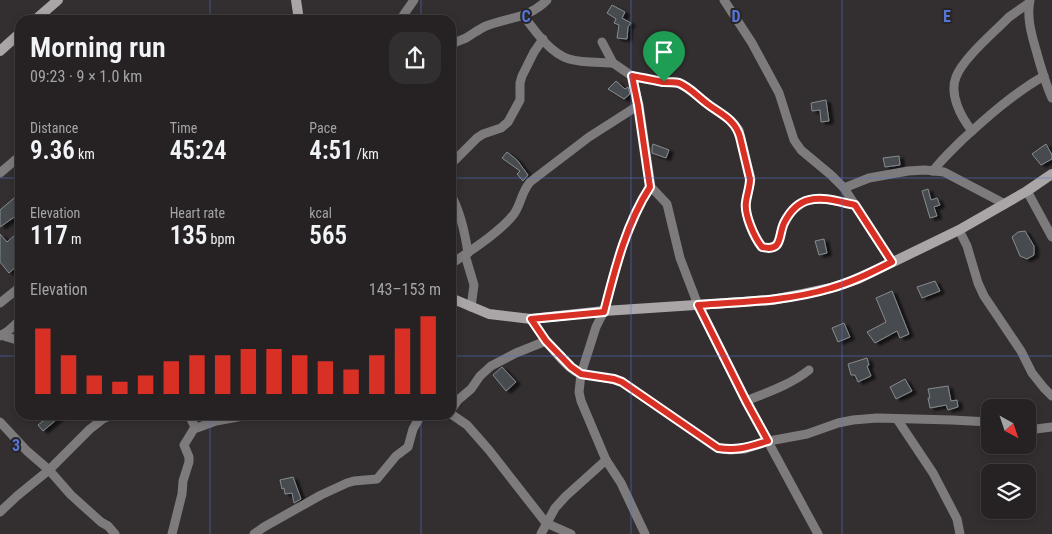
<!DOCTYPE html>
<meta charset="utf-8">
<style>
body{margin:0;font-family:"Roboto Condensed",sans-serif;background:#322f31;color:#f1f3f6;height:100vh;display:flex;flex-direction:column;font-size:19px;white-space:nowrap}
*{box-sizing:border-box;margin:0}
p{font-size:16px;color:#a4a4a6}
.icon{flex:none;width:28px;height:28px;fill:none;stroke:currentColor;stroke-width:2;stroke-linecap:round;stroke-linejoin:round}
.map{position:relative;flex:1;overflow:hidden}
.details{position:absolute;left:15px;top:15px;width:441px;height:405px;display:flex;flex-direction:column;background:#262224;border-radius:15px;box-shadow:0 2px 8px #0003,0 0 0 1px #423f41}
.details>*{flex:none}
.needle{width:32px;rotate:140deg}
.tools{position:absolute;left:981px;top:399px;display:grid;gap:10px}
.tools a{display:grid;place-items:center;width:55px;height:55px;border-radius:10px;background:#262224;box-shadow:0 2px 8px #0003,0 0 0 1px #423f41;font-size:25px}
.pin{position:absolute;display:grid;place-items:center;width:42px;height:42px;color:#fff;margin:-51px -21px;border-radius:50% 50% 50% 0;rotate:-45deg;box-shadow:0 0 5px #0007}
.pin .icon{rotate:45deg}
.round{display:grid;place-items:center;flex:none;width:52px;height:52px;border-radius:15px;background:#322f31}
.head{display:flex;align-items:center;justify-content:space-between;height:85px;padding:0 15px}
h1{font-size:28px;font-weight:600;line-height:38px}
.stats{display:grid;grid-template-columns:repeat(3,1fr);gap:8px;height:85px;padding:5px 15px}
.stats div{display:grid;align-content:center}
.stats b{font-size:25px;font-weight:600}
.stats small{font-size:14px;font-weight:400}
.stats p{font-size:14px}
.chart{height:140px;padding:10px 15px}
.chart p{display:flex;justify-content:space-between}
.chart svg{width:100%;height:90px;margin-top:5px;stroke:#d93025;stroke-width:6}
.map>svg:first-child{display:block}
.building{fill:#464c4f;stroke:#858c8e;filter:url(#shadow)}
.lines{fill:none;stroke-linecap:round;stroke-linejoin:round}
.street{stroke:#7e7b7c;stroke-width:9}
.secondary{stroke:#aaa5a7;stroke-width:10}
.route-casing{stroke:#fff;stroke-width:10}
.route{stroke:#d93025;stroke-width:6}
.grid{fill:none;stroke:#5476d6;stroke-width:1;stroke-opacity:0.55}
.grid-label{font-size:16px;text-anchor:middle;font-weight:bold;fill:#5476d6;stroke:#292426;stroke-width:4;stroke-linejoin:round;paint-order:stroke}
</style>
<div class="map">
<svg width="1052" height="534" viewBox="0 0 1052 534">
<defs>
<filter id="shadow"><feDropShadow dx="4.5" dy="2.5" stdDeviation="1" flood-color="#0009"/></filter>
</defs>
<rect width="100%" height="100%" fill="#332e30"/>
<g class="building">
<polygon points="612,5 625,12 622,18 631,23 628,27 627,39 617,38 619,25 614,23 616,19 607,13"/>
<polygon points="616,81 625,89 628,87 630,94 624,99 608,89"/>
<polygon points="826,100 829,121 821,122 820,110 812,111 811,103"/>
<polygon points="653,144 669,150 666,158 652,153 652,148"/>
<polygon points="1046,144 1052,155 1052,159 1041,165 1032,154"/>
<polygon points="507,152 517,160 528,175 523,181 517,174 520,171 502,158"/>
<polygon points="899,156 900,165 885,167 883,158"/>
<polygon points="928,189 931,200 937,198 940,205 934,207 937,216 930,218 922,191"/>
<polygon points="20,193 20,213 0,227 0,210"/>
<polygon points="1025,231 1034,246 1034,255 1027,259 1020,256 1012,237 1018,232"/>
<polygon points="0,234 7,242 16,234 20,237 20,245 15,250 20,257 20,263 9,273 0,262"/>
<polygon points="824,239 827,253 819,255 815,241"/>
<polygon points="935,281 940,291 922,298 917,287"/>
<polygon points="892,291 909,334 900,338 897,331 875,343 867,332 886,322 876,298"/>
<polygon points="844,323 850,337 838,342 832,328"/>
<polygon points="867,358 869,365 867,366 871,376 858,382 855,375 851,375 848,364"/>
<polygon points="502,367 516,382 506,391 493,375"/>
<polygon points="905,379 912,391 896,399 890,387"/>
<polygon points="948,386 951,401 957,400 958,407 948,410 946,405 930,408 928,398 930,398 928,389"/>
<polygon points="51,415 62,415 43,431 38,425"/>
<polygon points="293,477 301,499 294,503 292,493 285,494 284,488 282,489 280,480"/>
</g>
<g class="lines">
<g class="street">
<polyline points="724,0 752,43 779,93 794,140 801,150 831,175 844,188 892,262"/>
<path d="M1030,0c-4,20 3,39 8,57 4,14 8,28 14,41"/>
<path d="M523,15c12,16 27,38 46,44 13,4 31,3 44,4"/>
<polyline points="400,20 414,0"/>
<path d="M602,42l11,21 19,13 32,6 14,1 13,7 15,13 21,14 12,13 12,49c-1,8 -4,15 -5,23 -2,12 8,35 15,45 23,4 16,-11 23,-24 3,-7 10,-17 17,-20 16,-9 37,-1 54,2"/>
<path d="M451,44c5,-2 10,-4 15,-6 7,-4 13,-9 20,-12 23,-9 42,-7 61,-26"/>
<polyline points="632,76 639,105 651,187 643,198 623,244 604,311 596,327 581,374 579,392 581,401 606,460 621,483 645,534"/>
<path d="M972,131c-11,-14 -23,-36 -16,-54 7,-18 35,-42 49,-56l4,-4 20,-14"/>
<polyline points="451,164 477,138 483,134 501,128 508,122 520,100 520,83 522,76 534,52 543,39"/>
<path d="M933,171c8,-11 19,-21 29,-31 25,-23 52,-47 82,-64"/>
<polyline points="0,173 20,156"/>
<polyline points="651,187 667,204 680,258 698,305 746,401 818,534"/>
<polyline points="844,188 869,178 908,171 925,170 944,172 1005,204"/>
<polyline points="1027,191 1052,237"/>
<path d="M451,195c10,18 14,38 17,58"/>
<polyline points="959,230 967,246 978,283 984,296 1021,351 1032,373 1044,388 1052,396"/>
<polyline points="465,255 474,285 471,307"/>
<path d="M451,264c19,-13 49,-32 63,-50 7,-10 7,-21 16,-32l59,-45 50,-32"/>
<polyline points="0,303 20,287"/>
<path d="M531,319c11,16 31,47 49,55 4,1 8,1 12,2 10,1 20,3 30,6l95,66 13,2 15,-1 24,-8 38,-7 31,-11 15,-3 24,-2 75,2 38,2"/>
<polyline points="1,335 20,341"/>
<polyline points="0,336 8,331 20,320"/>
<path d="M746,401c22,-9 44,-16 63,-31"/>
<polyline points="451,410 458,400 471,389 480,376 491,366 516,353 546,341"/>
<polyline points="451,414 467,425 489,450 546,523 571,534"/>
<polyline points="897,419 933,473 957,519 960,534"/>
<polyline points="0,422 27,451 49,470 71,495 101,522 108,526 115,534"/>
<polyline points="194,429 216,421 249,415"/>
<polyline points="1028,430 1052,427"/>
<polyline points="0,512 17,496 49,470 90,429 103,419 112,415"/>
<polyline points="172,534 182,494 183,481 189,462 189,457 184,445 195,427 189,415"/>
<polyline points="254,534 264,527 321,495 347,483 354,481 377,479 396,456 408,447 413,429 421,415"/>
<polyline points="541,534 555,508 566,496 606,460"/>
</g>
<g class="secondary">
<polyline points="296,0 299,20"/>
<polyline points="35,20 58,0"/>
<polyline points="0,51 20,33"/>
<polyline points="451,298 489,314 531,319 604,311 772,300 803,294 831,288 858,279 959,230 1027,191 1052,174"/>
</g>
</g>
<g class="lines">
<g class="route-casing">
<path id="route" d="M632,76c11,2 21,4 31,6 6,0 11,0 16,1 10,4 17,12 26,19 13,11 30,16 35,35l10,42c0,8 -3,15 -4,23 -2,12 8,35 16,45 21,5 16,-11 22,-24 5,-10 13,-20 25,-23 14,-4 31,2 46,5l37,57c-20,10 -39,20 -61,26 -43,13 -88,14 -133,17l48,96 22,40c-20,6 -29,10 -50,7l-96,-66 -8,-3 -33,-5 -10,-7 -25,-26 -15,-22 73,-7c11,-43 22,-88 46,-125l-12,-82z"/>
</g>
<use href="#route" class="route"/>
</g>
<path class="grid" d="M210,0v20M421,0v20M631,0v534M842,0v534M0,178h20M451,178h601M0,356h20M451,356h601M210,415v119M421,415v119"/>
<g class="grid-label">
<text x="526" y="22">C</text>
<text x="736" y="22">D</text>
<text x="947" y="22">E</text>
<text x="16" y="451">3</text>
</g>
</svg>
<div class="tools">
<a><svg class="needle" viewBox="-14 -14 28 28"><path d="M0-13l5 13h-10z" fill="#e53935"/><path d="M0 13l5-13h-10z" fill="#a4a4a6"/></svg></a>
<a><svg class="icon" aria-label="layers" viewBox="0 0 24 24"><path d="M12 4l9 5-9 5-9-5zM3 14l9 5 9-5"/></svg></a>
</div>
<div class="pin" style="left:664px;top:82px;background:#1e9e55"><svg class="icon" aria-label="arrive" viewBox="0 0 24 24"><path d="M6 21V4h12l-3 4 3 4H6"/></svg></div>
<section class="details">
<div class="head"><div><h1>Morning run</h1><p>09:23 · 9 × 1.0 km</p></div><a class="round"><svg class="icon" aria-label="share" viewBox="0 0 24 24"><path d="M12 15V3M7 8l5-5 5 5M5 13v7h14v-7"/></svg></a></div>
<div class="stats">
<div><p>Distance</p><b>9.36<small> km</small></b></div>
<div><p>Time</p><b>45:24</b></div>
<div><p>Pace</p><b>4:51<small> /km</small></b></div>
</div>
<div class="stats">
<div><p>Elevation</p><b>117<small> m</small></b></div>
<div><p>Heart rate</p><b>135<small> bpm</small></b></div>
<div><p>kcal</p><b>565</b></div>
</div>
<div class="chart"><p><span>Elevation</span>143–153 m</p>
<svg viewBox="0 0 160 44" preserveAspectRatio="none"><path d="M5 44V12M15 44V25M25 44V35M35 44V38M45 44V35M55 44V28M65 44V25M75 44V25M85 44V22M95 44V22M105 44V25M115 44V28M125 44V32M135 44V25M145 44V12M155 44V6"/></svg>
</div>
</section>
</div>
